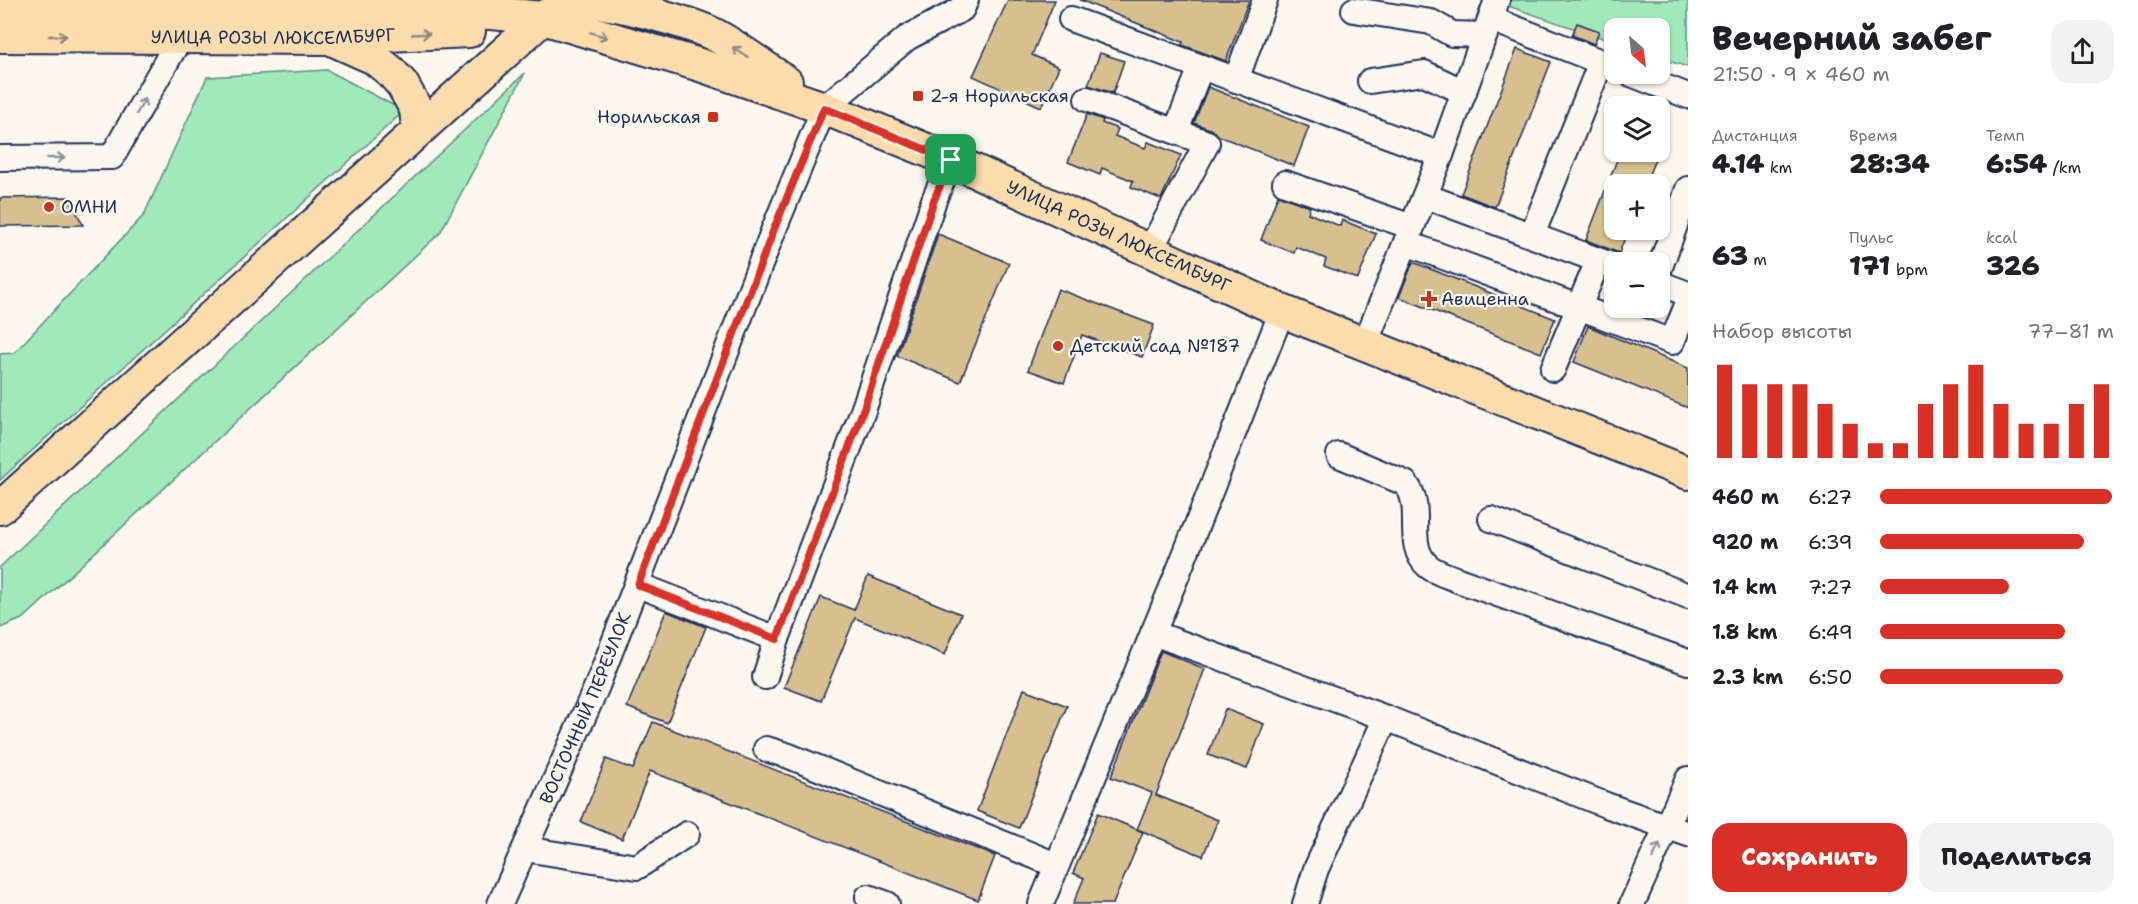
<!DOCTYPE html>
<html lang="ru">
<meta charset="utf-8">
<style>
body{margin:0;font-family:"Shantell Sans",sans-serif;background:#f2f2f2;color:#202124;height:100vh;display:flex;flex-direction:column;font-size:22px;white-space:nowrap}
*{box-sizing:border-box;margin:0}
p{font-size:20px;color:#757577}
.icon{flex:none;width:33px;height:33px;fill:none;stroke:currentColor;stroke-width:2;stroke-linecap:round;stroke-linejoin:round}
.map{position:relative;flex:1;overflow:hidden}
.side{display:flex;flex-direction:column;background:#fff;width:450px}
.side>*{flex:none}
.needle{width:39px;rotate:152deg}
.controls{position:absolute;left:1604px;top:18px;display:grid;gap:12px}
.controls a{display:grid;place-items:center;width:66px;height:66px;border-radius:12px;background:#fff;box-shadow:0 2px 4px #0004;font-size:30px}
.pin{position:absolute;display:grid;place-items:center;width:51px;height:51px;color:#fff;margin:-26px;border-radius:12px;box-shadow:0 3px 9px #0006}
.round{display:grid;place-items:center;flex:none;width:63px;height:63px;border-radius:18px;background:#f2f2f2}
.overview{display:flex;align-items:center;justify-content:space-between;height:102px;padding:0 24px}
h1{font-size:33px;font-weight:800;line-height:45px}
.metrics{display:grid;grid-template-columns:repeat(3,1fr);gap:9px;height:102px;padding:6px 24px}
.metrics div{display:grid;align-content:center}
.metrics b{font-size:26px;font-weight:800}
.metrics small{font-size:16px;font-weight:400}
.metrics p{font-size:16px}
.chart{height:168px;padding:12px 24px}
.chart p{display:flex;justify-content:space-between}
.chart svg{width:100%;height:108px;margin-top:6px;stroke:#d93025;stroke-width:6}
.primary-button{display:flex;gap:12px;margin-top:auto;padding:12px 24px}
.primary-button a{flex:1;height:69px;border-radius:18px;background:#d93025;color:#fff;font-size:24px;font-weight:800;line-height:69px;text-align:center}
.primary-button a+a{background:#f2f2f2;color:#202124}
ul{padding:0 24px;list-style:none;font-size:20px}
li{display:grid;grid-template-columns:96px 72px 1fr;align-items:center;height:45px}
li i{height:15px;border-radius:8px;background:#d93025}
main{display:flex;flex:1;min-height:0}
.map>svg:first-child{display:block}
.green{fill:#a0e9b8;stroke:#5e8c8b;stroke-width:1.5}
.building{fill:#d7bf8e;stroke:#1b2f5e;stroke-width:1.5}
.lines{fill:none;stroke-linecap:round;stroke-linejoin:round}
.minor-casing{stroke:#1b2f5e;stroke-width:28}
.major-casing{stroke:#1b2f5e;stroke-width:36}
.minor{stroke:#fbf7ec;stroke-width:24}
.major{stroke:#fddcac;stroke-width:32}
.oneway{stroke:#8c8685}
.oneway2{stroke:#8b93a5}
.route-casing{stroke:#fff;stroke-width:12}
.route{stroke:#d93025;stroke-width:8}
.poi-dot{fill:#c8321e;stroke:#fbf7ec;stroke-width:2}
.labels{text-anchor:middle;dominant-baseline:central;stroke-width:4.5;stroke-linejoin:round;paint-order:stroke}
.street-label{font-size:18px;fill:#1b2f5e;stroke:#fbf7ec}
.poi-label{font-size:18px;fill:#1b2f5e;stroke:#fbf7ec;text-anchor:start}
</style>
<main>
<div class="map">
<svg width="1688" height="904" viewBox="0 0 1688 904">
<rect width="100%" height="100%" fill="#fbf7ec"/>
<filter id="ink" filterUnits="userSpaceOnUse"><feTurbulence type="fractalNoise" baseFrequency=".0167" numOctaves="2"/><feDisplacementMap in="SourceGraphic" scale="12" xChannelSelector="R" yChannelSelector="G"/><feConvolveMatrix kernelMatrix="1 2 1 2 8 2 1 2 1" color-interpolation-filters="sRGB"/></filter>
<g filter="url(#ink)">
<g class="green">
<polygon points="1509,0 1688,0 1688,67 1659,58 1659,28 1614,28 1614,42 1508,6"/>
<polygon points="327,70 404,111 0,480 0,354 14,353 144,215 207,77"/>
<polygon points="525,73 440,233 24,618 0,628 0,567"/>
</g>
<g class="building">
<polygon points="1008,0 1055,0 1032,55 1059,67 1041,107 973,76"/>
<polygon points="1080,0 1249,0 1226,61 1182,45 1183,42"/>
<polygon points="1577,23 1599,31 1594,44 1572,35"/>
<polygon points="1517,49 1551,62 1495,207 1461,194"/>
<polygon points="1100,53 1124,61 1113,93 1088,85"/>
<polygon points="1208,87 1309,127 1294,166 1219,136 1212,130 1194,123"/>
<polygon points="1087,114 1103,120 1102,123 1118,129 1115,136 1145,148 1148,142 1181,155 1161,199 1131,187 1133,181 1102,168 1100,175 1068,162"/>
<polygon points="1620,152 1658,152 1645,184 1614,184 1614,230 1628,230 1619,253 1586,240"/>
<polygon points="1278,195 1310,207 1308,213 1340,226 1342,220 1376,234 1358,279 1324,266 1326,259 1296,247 1294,253 1261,240"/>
<polygon points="69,197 83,225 0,226 0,198"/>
<polygon points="938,234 1009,263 960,382 897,356"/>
<polygon points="1413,262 1555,319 1541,353 1399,297"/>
<polygon points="1058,289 1154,325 1142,357 1082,335 1064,383 1028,370"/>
<polygon points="1588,326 1688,368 1688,408 1574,362"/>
<polygon points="868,576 961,614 945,655 855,618 821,701 784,687 821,597 854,610"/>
<polygon points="666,611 706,627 667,723 627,707"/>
<polygon points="1161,651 1205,669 1156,795 1218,820 1203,856 1137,829 1152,793 1111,777"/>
<polygon points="1024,689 1067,706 1019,828 977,811"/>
<polygon points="1225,709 1264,724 1247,769 1208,755"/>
<polygon points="653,722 995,856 978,900 650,771 622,839 581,822 606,759 633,769"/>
<polygon points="1098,813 1143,832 1113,904 1073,904 1084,878 1073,873"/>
</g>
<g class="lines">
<g class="minor-casing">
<g id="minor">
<polyline points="1354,10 1431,22 1452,34 1485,35"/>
<polyline points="1071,19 1441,155"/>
<polyline points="1491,19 1614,67"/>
<polyline points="1631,74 1688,96"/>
<polyline points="1236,80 1265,0"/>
<polyline points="1370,81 1424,73 1464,92"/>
<polyline points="1087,99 1207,143 1150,250"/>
<polyline points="1176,131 1201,67"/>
<polyline points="0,158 112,157 181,36"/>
<polyline points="1285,183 1412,227"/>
<polyline points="1425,196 1614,266"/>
<polyline points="1532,235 1601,62"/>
<polyline points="1406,243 1672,342 1688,303"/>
<polyline points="1659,270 1688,189"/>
<polyline points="1659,283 1688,294"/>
<polyline points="1365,344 1441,155 1497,0"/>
<polyline points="1553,369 1598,261"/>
<path d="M1339,455l66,28c21,23 -2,61 23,83 8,7 21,10 30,14l230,82"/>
<polyline points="1491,519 1688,596"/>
<polyline points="638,585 777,639"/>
<polyline points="1153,633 1386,718 1606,805 1688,834"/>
<polyline points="765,677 777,639 864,408 934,200 951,160"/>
<polyline points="766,749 789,756 1056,865"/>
<polyline points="525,849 637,867 687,834"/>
<polyline points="868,897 887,904"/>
<path id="s1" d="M500,904l97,-218 177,-457 50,-121 83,-70 55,-29 4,-9"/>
<polyline points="1041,904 1177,575 1282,311"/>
<polyline points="1305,904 1316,869 1386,718"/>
<polyline points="1632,904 1688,779"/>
</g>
</g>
<g class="major-casing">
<g id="major">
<path id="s2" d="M0,12l181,-5 310,6 52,5 157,47 124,43 127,52 331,151 406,162"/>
<path id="s3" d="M0,36l328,2 141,-7"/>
<polyline points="336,41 374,58 390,71 402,84 416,109 418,129"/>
<path d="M0,508l543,-490c12,-7 24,-14 38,-17 29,-1 104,20 132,33 24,12 50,33 73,48"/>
</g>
</g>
<use href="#minor" class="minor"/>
<use href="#major" class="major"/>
</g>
<defs><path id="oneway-shaft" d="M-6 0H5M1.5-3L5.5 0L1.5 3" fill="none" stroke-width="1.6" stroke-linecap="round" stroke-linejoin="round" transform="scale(1.5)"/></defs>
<g class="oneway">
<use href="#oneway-shaft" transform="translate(421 34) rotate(-3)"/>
<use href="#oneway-shaft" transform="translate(599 35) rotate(17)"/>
<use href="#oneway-shaft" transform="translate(58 36)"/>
<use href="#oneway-shaft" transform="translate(740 52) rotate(-147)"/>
</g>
<g class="oneway2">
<use href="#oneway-shaft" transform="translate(141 106) rotate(-60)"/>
<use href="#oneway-shaft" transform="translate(56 158)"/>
<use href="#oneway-shaft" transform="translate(1656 851) rotate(-66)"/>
</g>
</g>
<g class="lines" filter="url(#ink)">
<g class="route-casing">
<polygon id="route" points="824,108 951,160 934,200 864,408 777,639 638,585 774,229"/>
</g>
<use href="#route" class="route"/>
</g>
<g class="poi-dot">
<rect x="912" y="90" width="12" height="12" rx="3"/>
<rect x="707" y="111" width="12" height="12" rx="3"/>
<circle cx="49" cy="207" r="6"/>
<path d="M1426 290h6v6h6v6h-6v6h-6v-6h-6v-6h6z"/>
<circle cx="1058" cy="346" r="6"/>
</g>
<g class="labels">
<g class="street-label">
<text stroke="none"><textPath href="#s3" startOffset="273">УЛИЦА РОЗЫ ЛЮКСЕМБУРГ</textPath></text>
<text stroke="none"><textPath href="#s2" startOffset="1160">УЛИЦА РОЗЫ ЛЮКСЕМБУРГ</textPath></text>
<text stroke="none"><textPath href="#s1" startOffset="214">ВОСТОЧНЫЙ ПЕРЕУЛОК</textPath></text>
</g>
<g class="poi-label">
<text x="930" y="96">2-я Норильская</text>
<text x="701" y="117" text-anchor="end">Норильская</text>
<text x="61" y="207">ОМНИ</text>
<text x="1441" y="299">Авиценна</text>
<text x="1070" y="346">Детский сад №187</text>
</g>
</g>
</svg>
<div class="controls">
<a><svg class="needle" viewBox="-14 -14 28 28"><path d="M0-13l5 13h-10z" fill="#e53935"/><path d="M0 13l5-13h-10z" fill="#757577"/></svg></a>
<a><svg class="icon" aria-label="layers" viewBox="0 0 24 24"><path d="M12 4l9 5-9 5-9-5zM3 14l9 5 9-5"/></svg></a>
<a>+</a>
<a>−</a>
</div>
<div class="pin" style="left:951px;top:160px;background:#1e9e55"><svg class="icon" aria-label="arrive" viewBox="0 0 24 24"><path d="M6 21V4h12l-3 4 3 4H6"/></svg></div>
</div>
<section class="side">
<div class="overview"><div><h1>Вечерний забег</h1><p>21:50 · 9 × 460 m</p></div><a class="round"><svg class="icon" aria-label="share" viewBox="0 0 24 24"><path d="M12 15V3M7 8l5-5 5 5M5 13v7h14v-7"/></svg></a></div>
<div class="metrics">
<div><p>Дистанция</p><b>4.14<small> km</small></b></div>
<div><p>Время</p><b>28:34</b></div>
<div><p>Темп</p><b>6:54<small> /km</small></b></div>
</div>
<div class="metrics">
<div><b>63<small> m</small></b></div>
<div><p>Пульс</p><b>171<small> bpm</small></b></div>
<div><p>kcal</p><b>326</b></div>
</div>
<div class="chart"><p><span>Набор высоты</span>77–81 m</p>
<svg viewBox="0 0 160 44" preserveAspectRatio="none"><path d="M5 44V6M15 44V14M25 44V14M35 44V14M45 44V22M55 44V30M65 44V38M75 44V38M85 44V22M95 44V14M105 44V6M115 44V22M125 44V30M135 44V30M145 44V22M155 44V14"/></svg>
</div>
<ul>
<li><b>460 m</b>6:27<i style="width:99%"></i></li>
<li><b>920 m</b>6:39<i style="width:87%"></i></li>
<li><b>1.4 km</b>7:27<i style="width:55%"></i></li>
<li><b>1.8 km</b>6:49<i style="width:79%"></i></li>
<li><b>2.3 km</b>6:50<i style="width:78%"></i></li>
</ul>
<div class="primary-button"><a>Сохранить</a><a>Поделиться</a></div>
</section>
</main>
